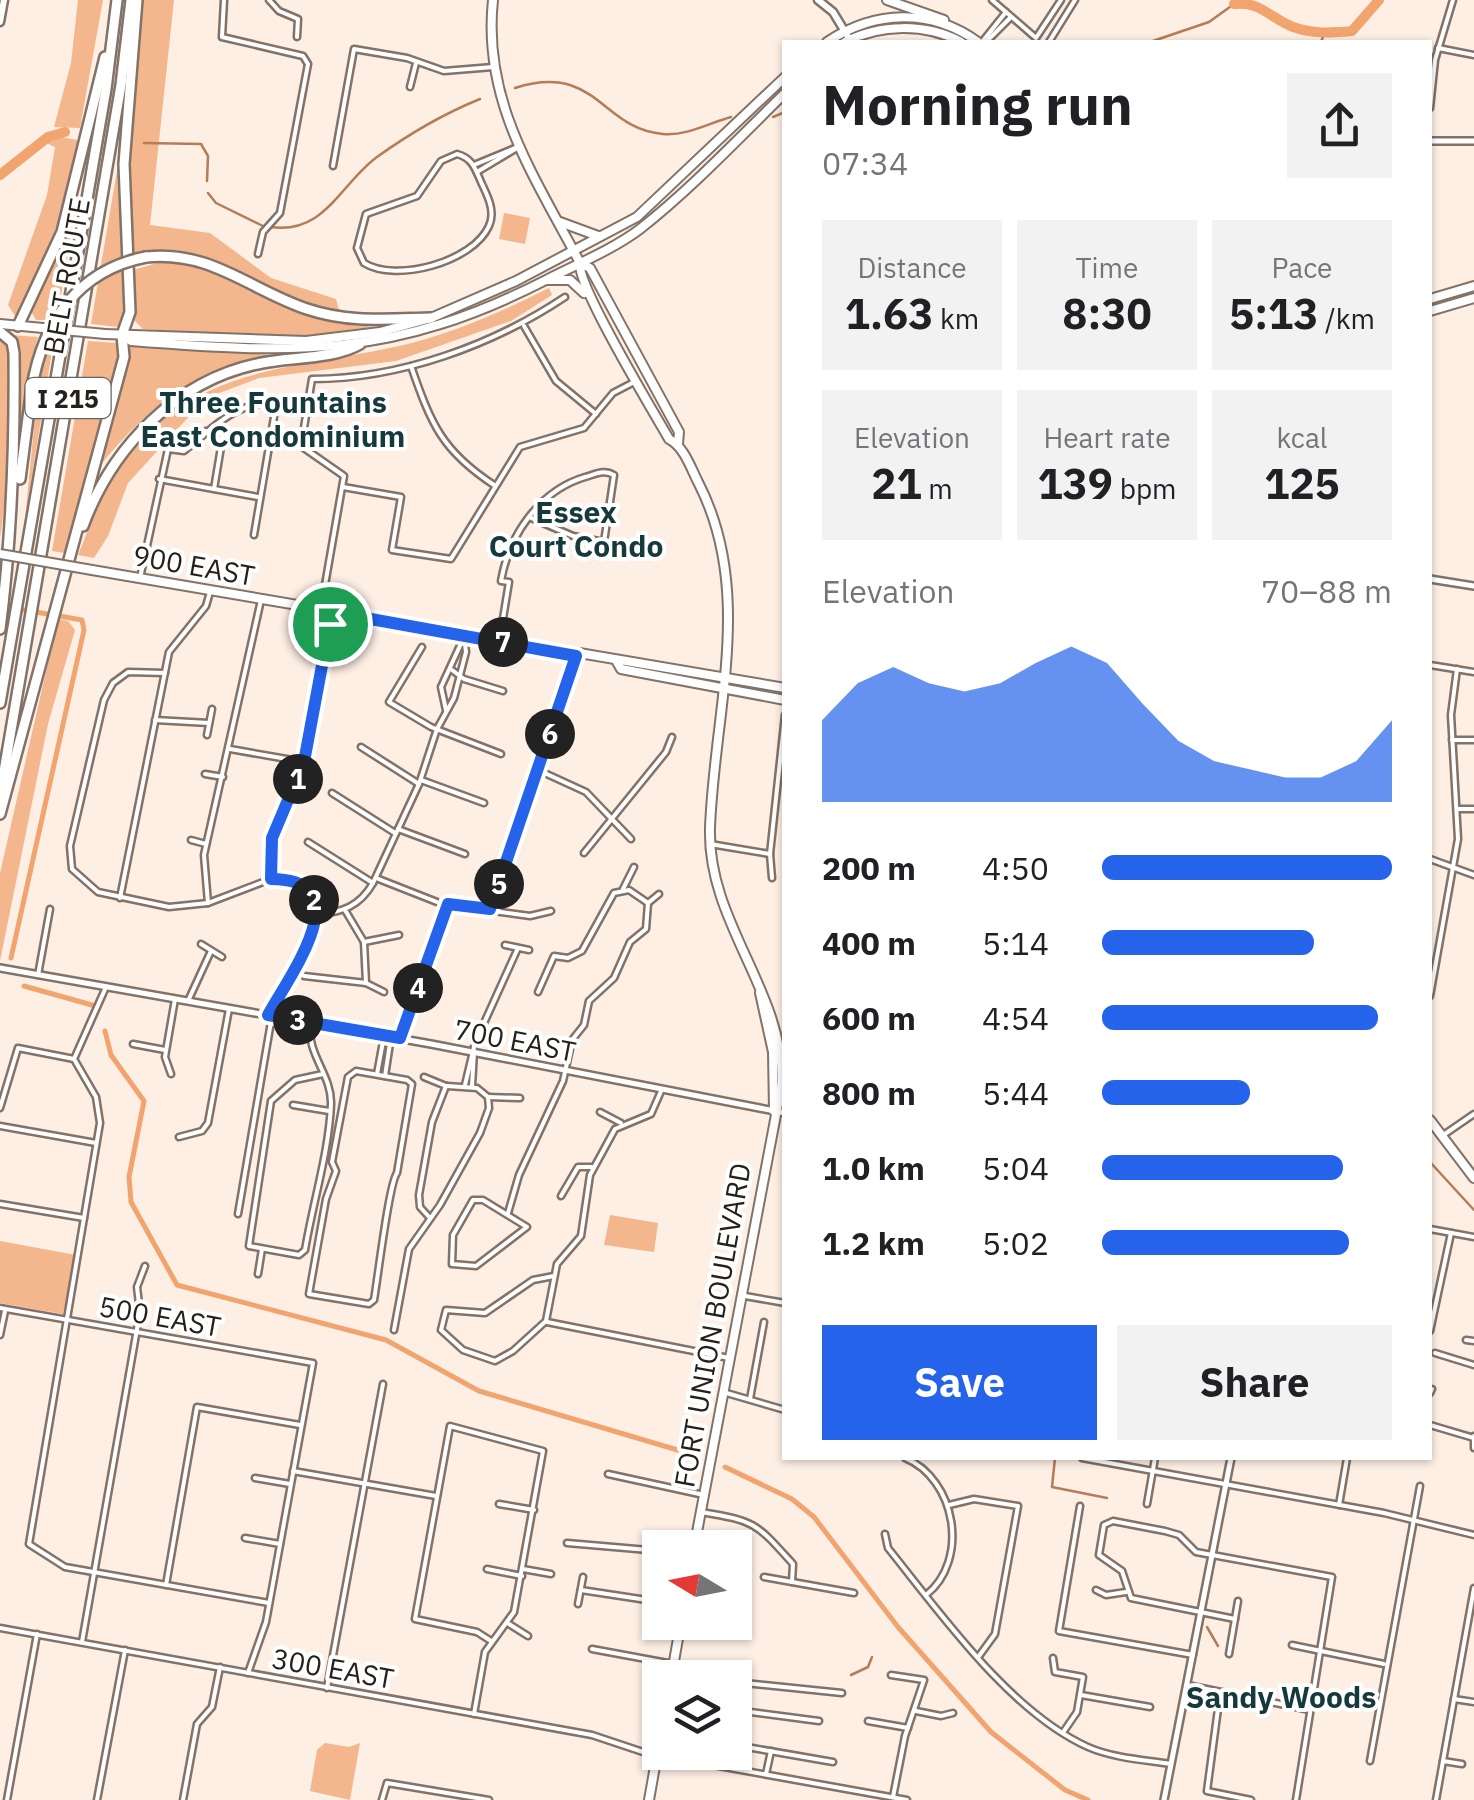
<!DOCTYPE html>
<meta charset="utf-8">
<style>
body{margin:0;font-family:"IBM Plex Sans",sans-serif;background:#f2f2f2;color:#202124;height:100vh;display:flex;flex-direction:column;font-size:38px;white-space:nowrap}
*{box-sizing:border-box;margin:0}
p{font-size:32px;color:#757577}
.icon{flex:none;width:55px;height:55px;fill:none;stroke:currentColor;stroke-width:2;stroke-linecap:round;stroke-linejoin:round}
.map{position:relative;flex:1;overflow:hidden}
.details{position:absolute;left:782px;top:40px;width:650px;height:1420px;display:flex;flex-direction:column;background:#fff;border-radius:0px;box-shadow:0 2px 8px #0004}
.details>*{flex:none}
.needle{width:65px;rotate:280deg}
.tools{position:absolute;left:642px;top:1530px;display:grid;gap:20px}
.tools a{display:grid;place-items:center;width:110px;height:110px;border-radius:0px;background:#fff;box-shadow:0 2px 8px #0004;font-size:50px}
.pin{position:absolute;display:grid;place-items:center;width:85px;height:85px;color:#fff;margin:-42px;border:5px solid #fff;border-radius:50%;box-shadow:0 2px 10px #0007}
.km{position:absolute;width:50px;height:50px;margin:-25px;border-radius:50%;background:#222;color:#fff;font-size:28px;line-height:50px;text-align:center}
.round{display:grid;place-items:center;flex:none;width:105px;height:105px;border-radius:0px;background:#f2f2f2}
.head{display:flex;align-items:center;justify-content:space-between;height:170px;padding:0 40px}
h1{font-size:55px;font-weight:700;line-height:75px}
.figures{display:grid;grid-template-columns:repeat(3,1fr);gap:15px;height:170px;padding:10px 40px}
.figures div{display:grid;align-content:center;border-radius:0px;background:#f2f2f2;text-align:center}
.figures b{font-size:42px;font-weight:700}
.figures small{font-size:28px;font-weight:400}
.figures p{font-size:28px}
.chart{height:280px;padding:20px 40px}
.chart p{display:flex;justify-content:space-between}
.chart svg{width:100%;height:180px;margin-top:10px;fill:#2563eb;opacity:.7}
.primary-button{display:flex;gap:20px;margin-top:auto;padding:20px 40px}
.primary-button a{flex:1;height:115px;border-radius:0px;background:#2563eb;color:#fff;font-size:40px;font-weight:700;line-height:115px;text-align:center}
.primary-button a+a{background:#f2f2f2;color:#202124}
ul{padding:0 40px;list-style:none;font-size:32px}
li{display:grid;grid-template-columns:160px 120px 1fr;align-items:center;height:75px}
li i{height:25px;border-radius:12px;background:#2563eb}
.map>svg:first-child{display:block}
.green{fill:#f3b68d}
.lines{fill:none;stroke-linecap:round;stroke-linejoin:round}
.stream{stroke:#b57c56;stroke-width:2.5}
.canal{stroke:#f2a46f;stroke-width:5}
.river{stroke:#f2a46f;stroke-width:10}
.minor-casing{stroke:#827267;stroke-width:9}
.tertiary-casing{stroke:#827267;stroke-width:10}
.secondary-casing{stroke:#827267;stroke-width:11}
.primary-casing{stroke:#827267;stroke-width:12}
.motorway-casing{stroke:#827267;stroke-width:14}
.minor{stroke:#fff;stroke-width:4}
.tertiary{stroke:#fff;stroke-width:5}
.secondary{stroke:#fff;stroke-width:6}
.primary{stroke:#fff;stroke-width:8}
.motorway{stroke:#fff;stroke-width:9}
.primary-bridge-casing{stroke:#827267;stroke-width:12;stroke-linecap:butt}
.motorway-bridge-casing{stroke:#827267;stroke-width:14;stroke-linecap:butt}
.primary-bridge{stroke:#fff;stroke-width:8}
.motorway-bridge{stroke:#fff;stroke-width:9}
.route-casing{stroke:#fff;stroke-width:20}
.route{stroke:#2563eb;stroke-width:12}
.labels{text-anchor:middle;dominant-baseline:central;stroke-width:8;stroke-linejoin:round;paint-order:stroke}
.shield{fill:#fff;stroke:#67635f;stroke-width:2.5}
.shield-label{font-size:25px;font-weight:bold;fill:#26201b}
.street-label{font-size:28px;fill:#26201b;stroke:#fff}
.neighbourhood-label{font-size:30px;font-weight:bold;fill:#16393c;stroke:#fff}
</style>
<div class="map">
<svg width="1474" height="1800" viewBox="0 0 1474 1800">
<rect width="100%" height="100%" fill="#feefe5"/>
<g class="green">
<polygon points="78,0 103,0 80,128 54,127 71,63"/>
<path d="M143,0h31l-24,225 60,8 61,45 65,21 4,15c-82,-20 -117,-73 -208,-60l-2,-102z"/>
<path d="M60,137l18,3c-8,52 -33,133 -63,176l-7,-11 39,-110 8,-48 -9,-4z"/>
<polygon points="121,147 126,318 118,327 91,324"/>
<polygon points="79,184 60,302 47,320 36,320 29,308 69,219"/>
<polygon points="504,213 530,218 525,244 499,239"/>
<polygon points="164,261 197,263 303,314 371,327 287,338 143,329 134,320 130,271"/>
<path d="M549,288l3,7 -41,26 -115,40 -137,17 -53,20 -78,85 -20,53 -14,22 -16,-3c12,-28 20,-59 37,-84 72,-105 173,-101 284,-125 53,-12 102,-34 150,-58z"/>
<polygon points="10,335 38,337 29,368 18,459 21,351"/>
<polygon points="0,337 10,348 8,478 0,539"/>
<polygon points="49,338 54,339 25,519 40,366"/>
<polygon points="88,341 117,343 120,360 65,553 52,551"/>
<path d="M127,345l146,10c-85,18 -125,51 -178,117l35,-118z"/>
<polygon points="58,619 68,621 75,630 48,724 0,961 0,873"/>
<polygon points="610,1215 658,1223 654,1252 604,1245"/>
<polygon points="0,1241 76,1255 63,1314 0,1303"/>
<polygon points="325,1743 349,1747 360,1743 350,1800 310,1791 317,1750"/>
</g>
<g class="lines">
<g class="stream">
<polyline points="1150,42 1209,22 1234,4"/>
<polyline points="1321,42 1324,34"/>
<path d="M515,88c82,-26 86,41 148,46 24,2 46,-11 68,-17"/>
<polyline points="773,117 785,112"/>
<polyline points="144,143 201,144 208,156 207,181"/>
<polyline points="208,193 216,203 263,226"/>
<path d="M270,227c55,8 70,-43 107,-70 32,-23 66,-43 103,-58"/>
<polyline points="1430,1162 1474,1210"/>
<polyline points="1055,1458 1052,1487 1107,1498"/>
<polyline points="1207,1627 1218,1646"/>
<polyline points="851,1675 868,1667 872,1657"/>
<polyline points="684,1677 690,1675"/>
</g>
<g class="canal">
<polyline points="1,606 82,620 84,630 11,958"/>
<polyline points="24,986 92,1005"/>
<polyline points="105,1031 111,1055 144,1101 129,1177 131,1202 177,1285 386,1340 479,1391 691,1454"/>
<polyline points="725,1467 792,1499 814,1517 898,1627 991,1732 1065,1790 1088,1800"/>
</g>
<g class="river">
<path d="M1234,4c26,-3 36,14 59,23 20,7 38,6 59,4l27,-31"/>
<polyline points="0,175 48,137 65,132"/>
</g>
<g class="minor-casing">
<g id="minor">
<polyline points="224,0 222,37 303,56 308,64 280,213 263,232 258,254"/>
<polyline points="269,0 279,11 298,19 297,37"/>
<polyline points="992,0 1036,38 1061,0"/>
<polyline points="982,42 1006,12"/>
<polyline points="986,42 1010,18"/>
<polyline points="1049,42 1075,0"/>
<polyline points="1438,48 1474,55"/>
<polyline points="410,87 416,63"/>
<polyline points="1430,108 1435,60 1453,0"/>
<path d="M457,154c15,4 18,14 24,28 6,13 15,29 8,44 -16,36 -93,57 -125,37l-7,-15 9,-34 51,-18 24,-35z"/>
<polyline points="474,165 515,148"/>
<polyline points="333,166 354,49 407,58 444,71 493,67"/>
<polyline points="477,172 517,148"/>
<polyline points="524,326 556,381 596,414"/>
<path d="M411,366c20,58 31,85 83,119"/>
<polyline points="206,431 221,447 214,489"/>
<polyline points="159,479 258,497"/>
<polyline points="343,487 401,497 392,550 451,559 520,447 584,428 613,393 636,381"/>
<polyline points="254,535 274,417 272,401"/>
<path d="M140,578l28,-129 16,2c43,-35 50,-48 110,-52"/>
<path d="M321,608l23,-132 -43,-30 11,-67c88,0 181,-34 253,-82"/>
<path d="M500,637l9,-55 -8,-1c8,-46 38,-90 84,-104 11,-3 19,-8 29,-2l-10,67 -31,-6 -44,-19"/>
<polyline points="422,647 389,702 431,727 501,754"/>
<polyline points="1430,665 1474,672"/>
<polyline points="452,670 464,679 503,691"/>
<path d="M165,673l-37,-1 -15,11 -9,17 -34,146 2,23 26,23 71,15 39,-4 63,-24 31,5c41,32 -17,99 -34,131"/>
<polyline points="446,710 441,687 464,637"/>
<polyline points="155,720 209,723"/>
<polyline points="207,735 212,709"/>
<polyline points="1452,740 1474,740"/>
<polyline points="361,747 419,784"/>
<polyline points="230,749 304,762"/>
<polyline points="538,770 586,792 631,839"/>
<polyline points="205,774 223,777"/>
<polyline points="421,780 484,803"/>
<polyline points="332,793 395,833"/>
<polyline points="1457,809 1474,809"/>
<polyline points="398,829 465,854"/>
<polyline points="191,840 206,844"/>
<polyline points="308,842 373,883"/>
<polyline points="710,844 770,854"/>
<polyline points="584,853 666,752 672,737"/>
<polyline points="1430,859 1474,875"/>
<polyline points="376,878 437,902"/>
<polyline points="772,878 770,854 785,715"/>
<polyline points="271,879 272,838 304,762 332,613"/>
<polyline points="623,889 634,867"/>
<polyline points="120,898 169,652 206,606 210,592"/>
<polyline points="208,903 204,855 261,600"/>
<polyline points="648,903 659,894"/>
<polyline points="490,909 576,655"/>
<polyline points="345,910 364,942 366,983"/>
<path d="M316,914c26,-1 44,-8 57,-31l46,-99 18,-55 17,-31 12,-46 -2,-16"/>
<polyline points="364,942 399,935"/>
<polyline points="201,944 222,957"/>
<polyline points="505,945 529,950"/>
<polyline points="38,975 50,909"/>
<polyline points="304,976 366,983 384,992"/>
<polyline points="106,987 74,1059 96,1097 100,1123 29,1544 65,1567 269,1603"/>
<polyline points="538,992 554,956 568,958 582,951 614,893 629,890 648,903"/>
<polyline points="1430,996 1458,839 1451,715 1457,669"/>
<polyline points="188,1001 211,951"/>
<path d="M311,1023c-6,30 21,51 20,81 -2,48 -18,98 -26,146l-6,5 -50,-9 22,-145 24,-21 28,-6"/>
<polyline points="400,1039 448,905 530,916 551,911"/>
<polyline points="133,1044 165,1050"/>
<path d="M356,1071l51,9 5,4 -15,89c-8,10 -19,104 -23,127l-5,4 -60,-10 17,-95 10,-28 -4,-9 16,-85z"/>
<polyline points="171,1074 165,1057 175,999"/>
<polyline points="377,1074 384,1036"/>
<polyline points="385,1076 391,1037"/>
<polyline points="424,1077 446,1086"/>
<polyline points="465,1085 475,1043 518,948"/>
<polyline points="447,1086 477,1088 488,1097"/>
<polyline points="472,1086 474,1052"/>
<polyline points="488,1097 520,1098"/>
<polyline points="293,1105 329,1111"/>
<polyline points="0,1108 18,1048 74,1059"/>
<polyline points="600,1112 621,1123"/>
<polyline points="0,1126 96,1143"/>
<polyline points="1442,1136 1474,1114"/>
<polyline points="179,1137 202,1131 208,1123 229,1009"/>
<polyline points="561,1196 578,1167 592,1167"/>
<polygon points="473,1200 483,1200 527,1227 476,1266 452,1264 453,1235"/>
<polyline points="0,1204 84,1218"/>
<polyline points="508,1213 519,1175 563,1081 572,1040 584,1025 589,1001 614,978 630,942 646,929 648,903"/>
<polyline points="238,1214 272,1016"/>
<polyline points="430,1218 420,1207 419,1195 432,1122 446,1086"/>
<polyline points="1430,1229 1474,1237"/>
<polyline points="258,1274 262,1249"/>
<polyline points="554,1276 533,1280 485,1313 446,1310 441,1330 463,1350 495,1361 513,1351 546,1321 557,1264 581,1236 590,1175 615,1129 651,1114 662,1089"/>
<polyline points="745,1296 785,1303"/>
<polyline points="0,1308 313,1363 266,1622 248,1673"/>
<polyline points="547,1322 729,1358"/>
<polyline points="394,1330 409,1249 440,1205 480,1133 489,1108 488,1097"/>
<polyline points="1430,1331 1451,1233"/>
<polyline points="0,1335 5,1311"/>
<polyline points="1466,1340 1474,1341"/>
<polyline points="1435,1353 1474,1365"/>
<polyline points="723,1392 785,1410"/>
<polyline points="1430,1393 1432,1389"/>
<polyline points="750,1399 764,1322"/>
<polyline points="1430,1425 1474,1438"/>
<polyline points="1474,1436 1474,1448"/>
<path d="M905,1458c51,21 65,102 21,137"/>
<polyline points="1082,1458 1384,1513 1474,1535"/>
<polyline points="293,1471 436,1496"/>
<polyline points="608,1474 704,1495"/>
<polyline points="255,1478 290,1484"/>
<polyline points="499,1504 534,1510"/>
<polyline points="1147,1504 1155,1458"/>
<polyline points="949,1505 974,1499 1018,1506 995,1634 979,1656"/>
<polyline points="1339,1505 1347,1458"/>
<polyline points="1080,1506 1059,1631 1193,1655"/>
<path d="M701,1512c55,9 55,11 92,52l-1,18"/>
<path d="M885,1534l3,14c53,66 122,164 200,199 25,11 57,13 83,17"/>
<polyline points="245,1538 280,1544"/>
<polyline points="567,1543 660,1551"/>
<polyline points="487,1569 522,1576"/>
<polyline points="523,1569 551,1574"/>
<polyline points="764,1577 854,1593"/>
<polyline points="166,1585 197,1407 300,1425"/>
<polyline points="581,1590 660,1602"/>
<polyline points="1096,1590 1106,1595 1126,1592"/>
<polyline points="578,1604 583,1577"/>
<polyline points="1235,1619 1131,1598 1122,1571 1099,1555 1104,1525 1113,1521 1165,1531 1179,1535 1196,1552 1332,1577 1296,1800"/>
<polyline points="509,1624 528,1636"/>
<polyline points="0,1628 592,1735 646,1753 907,1800"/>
<polyline points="82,1642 140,1312 137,1287 145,1266"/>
<polyline points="1292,1645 1384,1664"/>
<polyline points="592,1649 673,1664 702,1678"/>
<polyline points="1229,1654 1238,1601"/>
<polyline points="1053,1658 1055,1672 1083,1677 1077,1712 1064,1731"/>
<polyline points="891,1675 924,1680 905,1736 893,1797"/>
<polyline points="735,1682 842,1693"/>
<polyline points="1187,1685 1310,1710"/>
<polyline points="327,1688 383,1384"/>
<polyline points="1220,1694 1207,1791 1251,1800"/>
<polyline points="1081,1695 1150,1707"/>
<polyline points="1454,1699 1474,1702"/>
<polyline points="735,1710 819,1721"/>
<polyline points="916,1711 941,1716 953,1713"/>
<polyline points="474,1714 485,1652 514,1612 543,1451 450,1426 415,1619 477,1632 491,1641"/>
<polyline points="868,1721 908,1728"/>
<polyline points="735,1745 833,1762"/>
<polyline points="1370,1761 1420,1486"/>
<polyline points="1443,1761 1462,1764"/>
<polyline points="766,1774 771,1751"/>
<polyline points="7,1800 37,1634"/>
<polyline points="97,1800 125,1650"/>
<polyline points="183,1800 197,1724 212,1707 220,1667"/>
<polyline points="382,1800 387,1783 489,1800"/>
<polyline points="1436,1800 1474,1588"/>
</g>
</g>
<g class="tertiary-casing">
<g id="tertiary">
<polyline points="1430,141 1474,141"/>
<polyline points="1430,579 1474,586"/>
<polyline points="0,968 431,1044 785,1113"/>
<polyline points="1164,1800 1231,1458"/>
</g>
</g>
<g class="secondary-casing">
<g id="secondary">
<polyline points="818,0 833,12 850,40"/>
<polyline points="0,22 4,0"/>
</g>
</g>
<g class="primary-casing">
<g id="primary">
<path d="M493,0c-11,102 42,177 87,263 -4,21 73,148 89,176 15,8 21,27 29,43 57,110 16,230 12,346 -3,94 74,163 72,255l-88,465"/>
<polyline points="887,0 944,20"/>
<path d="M827,42c48,-32 104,-34 151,0"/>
<path d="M845,42c35,-18 80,-19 116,0"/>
<polyline points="560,222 598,236"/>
<polyline points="580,263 590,268 679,432 678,444"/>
<polyline points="548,280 570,280 584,293"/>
<polyline points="1430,299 1474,286"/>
<polyline points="1430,311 1474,298"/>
<polyline points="0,324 43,328"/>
<polyline points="105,334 306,341 380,332 431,318 516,281 637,217 785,77"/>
<path d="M122,335l9,6c166,13 262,17 415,-61 31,-16 66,-30 94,-51 51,-40 98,-90 145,-136"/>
<polyline points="92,570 785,688"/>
<polyline points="617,662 621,669 785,700"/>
<polyline points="760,993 773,1052 774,1111"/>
<polyline points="1430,1120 1474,1178"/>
<polyline points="671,1678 681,1622"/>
<polyline points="649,1800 660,1738"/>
</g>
</g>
<g class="motorway-casing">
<g id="motorway">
<path d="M146,257c65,-7 104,33 161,52 41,14 81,10 124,9"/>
<polyline points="18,326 62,232 105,57"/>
<path d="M0,332l12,10 2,11c1,94 -2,183 -14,276"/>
<polyline points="20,479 32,387"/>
<path d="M83,526c29,-79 94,-147 179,-163 30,-6 72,-4 98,-19"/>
<polyline points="0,703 106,89 117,0"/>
<polyline points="0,795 121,85 131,0"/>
<polyline points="0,814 124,357 122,335 130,312 124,164 137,0"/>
</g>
</g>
<use href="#minor" class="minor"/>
<use href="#tertiary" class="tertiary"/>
<use href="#secondary" class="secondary"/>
<use href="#primary" class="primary"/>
<use href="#motorway" class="motorway"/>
<g class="primary-bridge-casing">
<g id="primary-bridge">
<polyline points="43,328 105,334"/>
<polyline points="0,554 92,570"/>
</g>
</g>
<g class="motorway-bridge-casing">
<path id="motorway-bridge" d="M32,387c11,-65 46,-117 114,-130"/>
</g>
<use href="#primary-bridge" class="primary-bridge"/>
<use href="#motorway-bridge" class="motorway-bridge"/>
</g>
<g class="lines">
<g class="route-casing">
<path id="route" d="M332,612l244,44 -86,253 -42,-5 -48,134 -132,-23c20,-37 95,-136 3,-136l1,-41 32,-76z"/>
</g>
<use href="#route" class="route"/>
</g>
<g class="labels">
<rect class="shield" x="25.5" y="378" width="85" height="40" rx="8"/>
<g class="shield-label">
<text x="68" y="398">I 215</text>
</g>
<g class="street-label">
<text transform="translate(66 276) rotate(-80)">BELT ROUTE</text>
<text transform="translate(194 565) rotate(10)">900 EAST</text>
<text transform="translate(515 1040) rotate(11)">700 EAST</text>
<text transform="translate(160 1316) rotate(10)">500 EAST</text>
<text transform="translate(712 1325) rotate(-80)">FORT UNION BOULEVARD</text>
<text transform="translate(333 1668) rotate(10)">300 EAST</text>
</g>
<g class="neighbourhood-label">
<text x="273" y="401">Three Fountains<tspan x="273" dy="34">East Condominium</tspan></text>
<text x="576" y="511">Essex<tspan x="576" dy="34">Court Condo</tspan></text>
<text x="1281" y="1696">Sandy Woods</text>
</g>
</g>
</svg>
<div class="tools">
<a><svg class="needle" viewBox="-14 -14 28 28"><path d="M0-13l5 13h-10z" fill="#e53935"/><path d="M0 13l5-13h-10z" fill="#757577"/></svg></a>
<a><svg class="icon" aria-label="layers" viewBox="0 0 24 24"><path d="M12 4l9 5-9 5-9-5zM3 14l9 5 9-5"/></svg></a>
</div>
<div class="pin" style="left:330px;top:624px;background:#1e9e55"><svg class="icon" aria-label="arrive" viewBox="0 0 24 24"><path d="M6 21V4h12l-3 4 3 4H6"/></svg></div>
<b class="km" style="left:298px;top:779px">1</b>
<b class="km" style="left:314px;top:900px">2</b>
<b class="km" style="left:298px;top:1020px">3</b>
<b class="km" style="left:418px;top:988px">4</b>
<b class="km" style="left:499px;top:884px">5</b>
<b class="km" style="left:550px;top:734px">6</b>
<b class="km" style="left:503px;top:642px">7</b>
<section class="details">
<div class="head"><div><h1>Morning run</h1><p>07:34</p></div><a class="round"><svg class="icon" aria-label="share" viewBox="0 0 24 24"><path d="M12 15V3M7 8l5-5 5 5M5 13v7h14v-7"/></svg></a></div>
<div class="figures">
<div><p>Distance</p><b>1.63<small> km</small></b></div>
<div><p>Time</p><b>8:30</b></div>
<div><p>Pace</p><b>5:13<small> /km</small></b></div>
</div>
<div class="figures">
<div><p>Elevation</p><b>21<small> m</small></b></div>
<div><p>Heart rate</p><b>139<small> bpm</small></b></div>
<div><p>kcal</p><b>125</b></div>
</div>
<div class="chart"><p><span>Elevation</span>70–88 m</p>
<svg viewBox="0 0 160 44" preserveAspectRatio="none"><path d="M0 44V24L10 15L20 11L30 15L40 17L50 15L60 10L70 6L80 10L90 20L100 29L110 34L120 36L130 38L140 38L150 34L160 24V44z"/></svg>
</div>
<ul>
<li><b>200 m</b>4:50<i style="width:100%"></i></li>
<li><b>400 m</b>5:14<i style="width:73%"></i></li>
<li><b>600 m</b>4:54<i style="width:95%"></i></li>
<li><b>800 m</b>5:44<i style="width:51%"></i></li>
<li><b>1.0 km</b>5:04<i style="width:83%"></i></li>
<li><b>1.2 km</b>5:02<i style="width:85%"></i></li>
</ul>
<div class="primary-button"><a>Save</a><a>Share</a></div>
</section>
</div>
